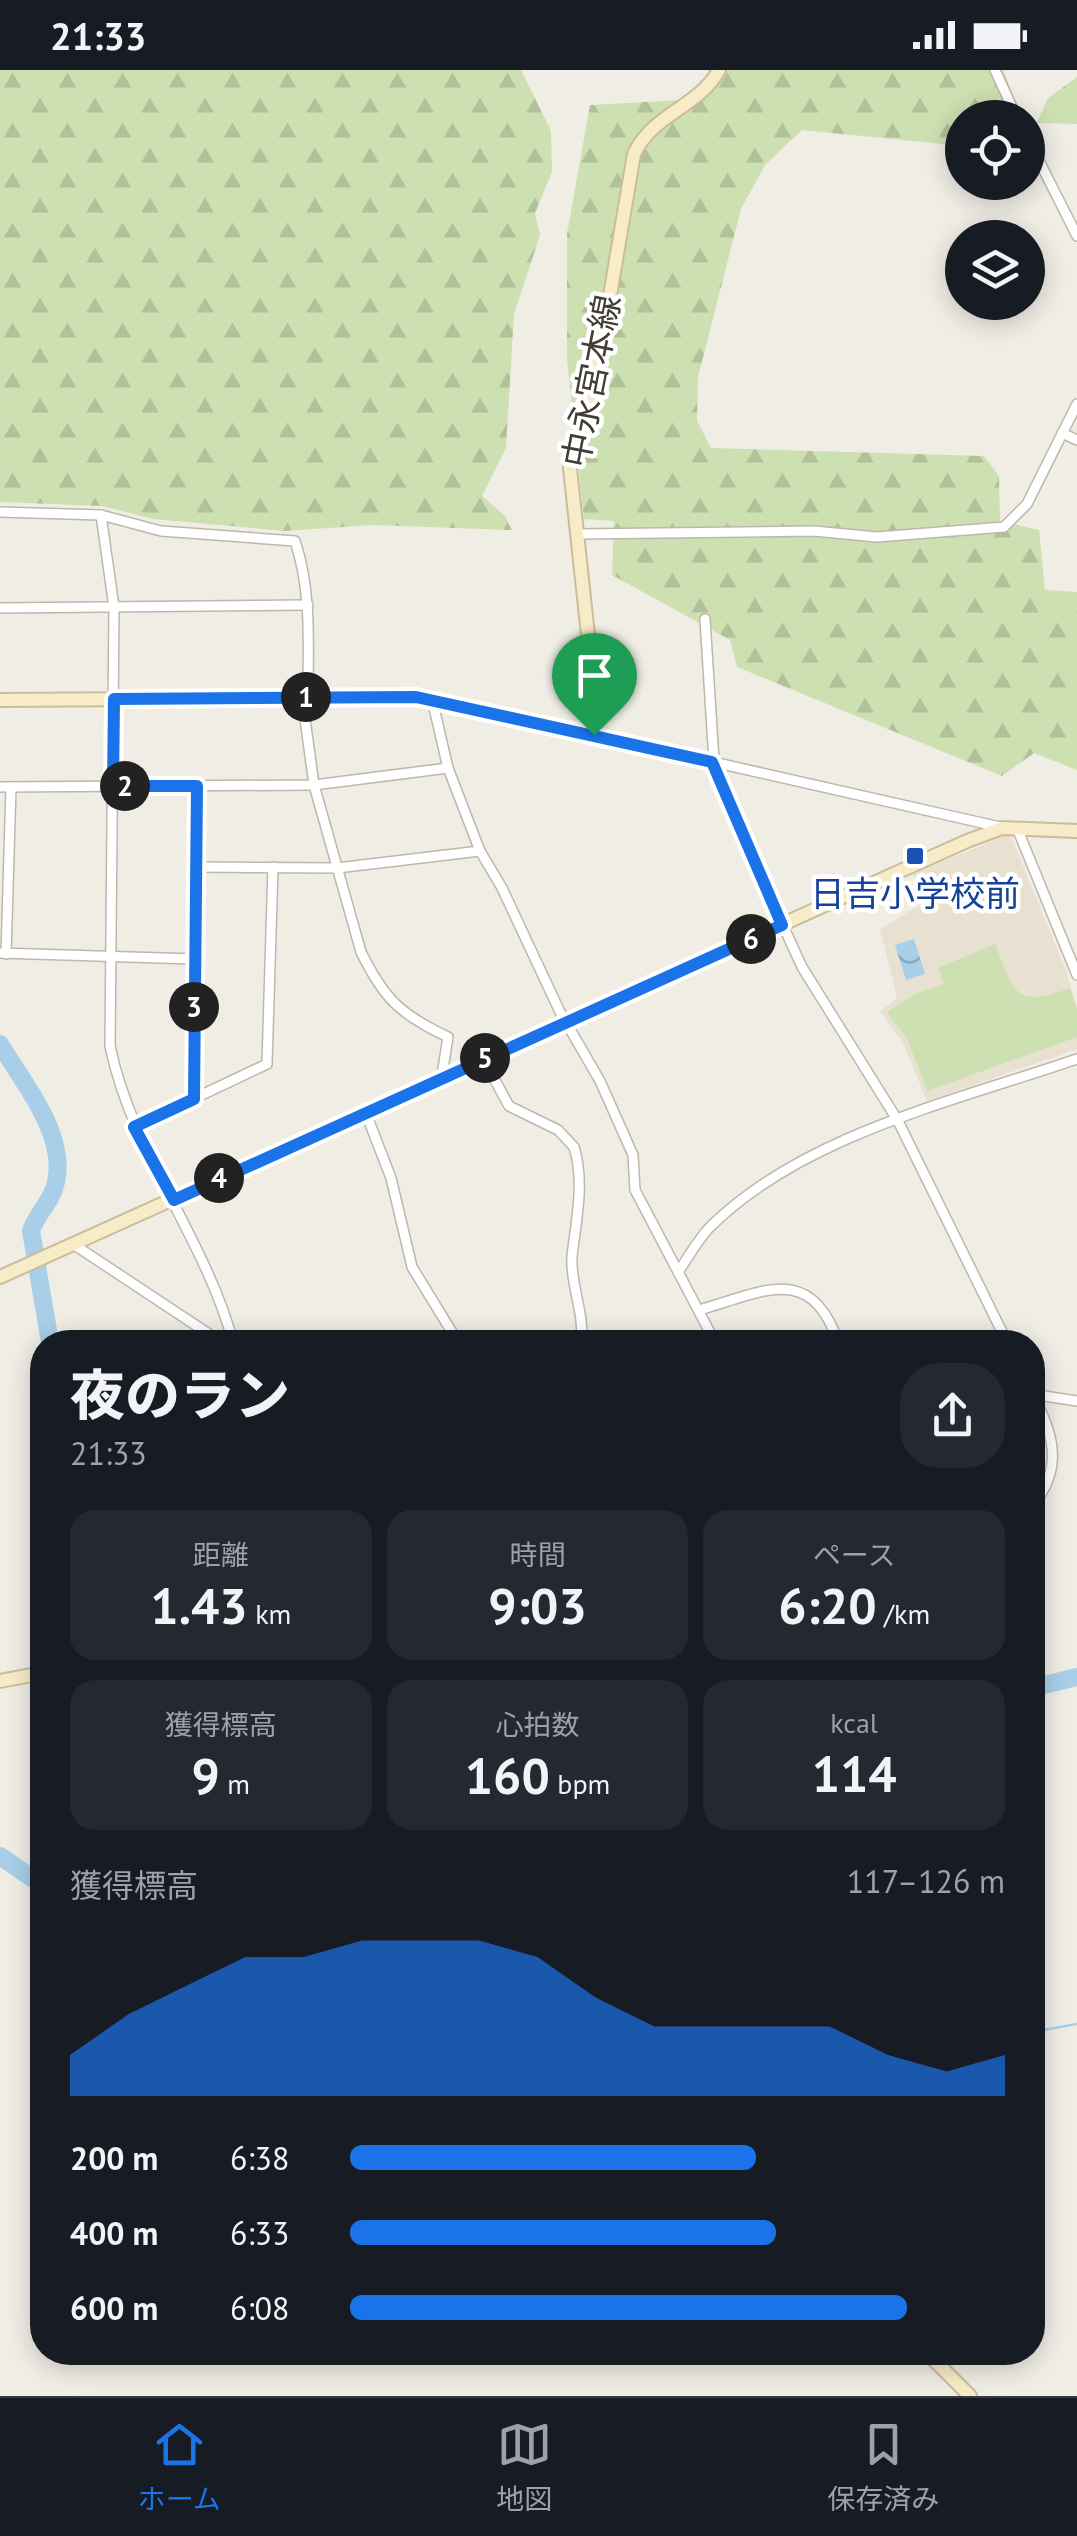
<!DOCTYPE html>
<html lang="ja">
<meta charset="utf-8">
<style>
body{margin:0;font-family:"PT Sans","Noto Sans JP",sans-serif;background:#242831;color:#f1f3f6;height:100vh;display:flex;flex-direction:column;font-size:38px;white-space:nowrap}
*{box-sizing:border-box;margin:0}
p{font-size:32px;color:#9ea1a6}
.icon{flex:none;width:55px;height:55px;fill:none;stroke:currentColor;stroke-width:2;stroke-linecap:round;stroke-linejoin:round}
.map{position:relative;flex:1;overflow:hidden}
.details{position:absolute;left:30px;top:1260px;width:1015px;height:1035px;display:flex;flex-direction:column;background:#171b24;border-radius:40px;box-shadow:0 5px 25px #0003}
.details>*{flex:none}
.controls{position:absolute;left:945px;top:30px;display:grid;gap:20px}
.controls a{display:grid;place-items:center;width:100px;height:100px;border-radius:50%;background:#171b24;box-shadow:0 5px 25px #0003;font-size:50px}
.pin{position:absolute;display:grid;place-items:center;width:85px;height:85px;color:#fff;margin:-102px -42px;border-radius:50% 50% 50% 0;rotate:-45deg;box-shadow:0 0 10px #0007}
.pin .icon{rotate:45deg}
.km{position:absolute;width:50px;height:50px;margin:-25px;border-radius:50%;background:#222;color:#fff;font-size:28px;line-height:50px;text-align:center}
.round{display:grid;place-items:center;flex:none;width:105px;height:105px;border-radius:40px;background:#242831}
.summary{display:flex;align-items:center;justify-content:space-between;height:170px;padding:0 40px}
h1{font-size:55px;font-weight:800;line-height:75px}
.metrics{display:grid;grid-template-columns:repeat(3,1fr);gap:15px;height:170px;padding:10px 40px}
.metrics div{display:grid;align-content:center;border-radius:25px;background:#242831;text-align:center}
.metrics b{font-size:50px;font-weight:800}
.metrics small{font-size:28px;font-weight:400}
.metrics p{font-size:28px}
.chart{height:280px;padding:20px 40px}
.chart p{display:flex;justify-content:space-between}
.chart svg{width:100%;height:180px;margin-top:10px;fill:#1a73e8;opacity:.7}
ul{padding:0 40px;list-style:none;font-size:32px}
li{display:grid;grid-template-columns:160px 120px 1fr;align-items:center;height:75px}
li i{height:25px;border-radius:12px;background:#1a73e8}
.status{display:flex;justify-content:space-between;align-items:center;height:70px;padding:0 50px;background:#171b24;direction:ltr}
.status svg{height:28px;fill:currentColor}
.tabs{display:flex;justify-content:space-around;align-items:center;height:140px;border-top:2px solid #363941;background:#171b24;font-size:28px;color:#9ea1a6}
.tabs a{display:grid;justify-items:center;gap:5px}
.tabs .on{color:#1a73e8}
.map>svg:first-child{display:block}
.education{fill:#e8e1d1}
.forest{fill:url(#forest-firs)}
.garden{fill:#cde0b2}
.water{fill:url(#water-waves)}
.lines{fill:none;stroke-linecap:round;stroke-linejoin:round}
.stream{stroke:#a8cfe7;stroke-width:2.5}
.river{stroke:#a8cfe7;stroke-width:18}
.street-casing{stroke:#beb7ac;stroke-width:12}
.secondary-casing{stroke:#cbbd9a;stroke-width:16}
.street{stroke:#fff;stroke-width:9}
.secondary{stroke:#f8ebc8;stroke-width:12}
.route-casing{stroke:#fff;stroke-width:20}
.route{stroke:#1a73e8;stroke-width:12}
.transit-dot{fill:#1a4fb4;stroke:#fff;stroke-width:4}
.labels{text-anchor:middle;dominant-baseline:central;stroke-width:9;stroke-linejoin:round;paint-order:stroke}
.street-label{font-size:35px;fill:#423d36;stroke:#fff}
.transit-label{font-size:35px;fill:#164399;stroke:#fff}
</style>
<div class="status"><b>21:33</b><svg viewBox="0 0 49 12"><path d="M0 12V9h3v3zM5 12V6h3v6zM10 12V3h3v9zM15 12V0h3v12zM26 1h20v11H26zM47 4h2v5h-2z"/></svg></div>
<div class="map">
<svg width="1077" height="2326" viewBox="0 0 1077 2326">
<defs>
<pattern id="forest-firs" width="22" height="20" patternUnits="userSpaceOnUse" patternTransform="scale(2.5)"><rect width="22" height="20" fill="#cde0b2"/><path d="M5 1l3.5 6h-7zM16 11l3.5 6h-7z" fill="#b1c19a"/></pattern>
<pattern id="water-waves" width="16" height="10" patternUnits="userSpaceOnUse" patternTransform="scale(2.5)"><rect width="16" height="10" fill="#a8cfe7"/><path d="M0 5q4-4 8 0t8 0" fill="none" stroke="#8aa9bc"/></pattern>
</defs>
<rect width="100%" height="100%" fill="#f0ede5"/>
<polygon class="education" points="1006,765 1012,769 1065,898 1077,939 1077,979 927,1031 904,975 880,941 897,928 880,859 929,829 913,804"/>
<g class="forest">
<polygon points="0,0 521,0 551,61 552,102 535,143 540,165 514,244 506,378 482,426 505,446 512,460 372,455 285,461 153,449 102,436 0,432"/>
<polygon points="726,0 1003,0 1021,47 962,48 962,76 802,60 765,95 741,139 698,307 697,351 711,378 984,386 999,406 1000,451 1039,460 1045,520 1077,522 1077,700 1034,683 1002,706 737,597 730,570 612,505 614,451 584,449 567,289 567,164 590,35 700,29 717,16"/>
<polygon points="1077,7 1077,54 1037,53 1048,28"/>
</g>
<path class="garden" d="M995,874c20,49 19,65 75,44l7,21v28l-150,54 -19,-51 -21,-28 28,-18 29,-10 -6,-16z"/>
<polygon class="water" points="914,869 925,904 906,910 895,875"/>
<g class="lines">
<polyline class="stream" points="1032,1962 1077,1954"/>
<g class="river">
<path d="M0,974c23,39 67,90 56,138 -3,18 -19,31 -25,49l19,111"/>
<polyline points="1032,1618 1077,1607"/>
<polyline points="0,1786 42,1815"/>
</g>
<g class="street-casing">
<g id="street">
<polyline points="995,0 1017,48"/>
<polyline points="1028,69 1077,166"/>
<polyline points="1062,363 1077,370"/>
<path d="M0,442l101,3 60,16 134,10c17,51 13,103 13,156"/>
<path d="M101,445l13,92 -4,439c22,107 95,192 123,296"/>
<polyline points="578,464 814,461 877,467 1004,457 1027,434 1077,334"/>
<polyline points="0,538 308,535"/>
<polyline points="705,549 715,707 802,897 898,1051 1007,1272"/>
<path d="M302,627l12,88 47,167c23,47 40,63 87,85l-6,38"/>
<polyline points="432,629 448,698 480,781 502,818 560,942 600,1011 633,1085 635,1120 715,1272"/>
<polyline points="594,665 1000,757"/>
<polyline points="0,717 314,715 448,698"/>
<polyline points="1017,758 1077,905"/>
<polyline points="196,797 337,798 480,781"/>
<polyline points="0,883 194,889"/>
<polyline points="6,884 11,717"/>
<path d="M483,988l26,48 49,24 16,17c11,35 2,74 -2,109 -2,29 13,57 9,86"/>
<polyline points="194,1029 197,716"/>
<polyline points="365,1041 391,1108 412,1197 458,1272"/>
<polyline points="134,1057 267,994 273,797"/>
<polyline points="73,1174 221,1272"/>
<path d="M678,1202c10,-14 19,-31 31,-44 93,-93 246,-127 368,-169"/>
<path d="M699,1240c63,-18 112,-48 139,32"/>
<path d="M1032,1324c22,39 32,75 0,112"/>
<polyline points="1032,1324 1077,1331"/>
</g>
</g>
<g class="secondary-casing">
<g id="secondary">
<path d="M0,630l416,-3 178,38 -2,-63 -23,-213 28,-87 37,-218c18,-40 65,-47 85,-84"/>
<polyline points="0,1207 967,771 1002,758 1077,761"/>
<polyline points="0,1611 42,1603"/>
<polyline points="926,2282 970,2326"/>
</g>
</g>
<use href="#street" class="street"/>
<use href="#secondary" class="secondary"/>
</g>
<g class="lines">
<g class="route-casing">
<polygon id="route" points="416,627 712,692 782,855 174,1130 134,1057 194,1029 197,716 113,716 114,629"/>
</g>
<use href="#route" class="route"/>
</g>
<rect class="transit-dot" x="905" y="776" width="20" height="20" rx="5"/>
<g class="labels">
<g class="street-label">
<text transform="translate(591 311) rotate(-79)">中永宮本線</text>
</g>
<g class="transit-label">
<text x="915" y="823">日吉小学校前</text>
</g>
</g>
</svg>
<div class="controls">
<a><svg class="icon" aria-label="locate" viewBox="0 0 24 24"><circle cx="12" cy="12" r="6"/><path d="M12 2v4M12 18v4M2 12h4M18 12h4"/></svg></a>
<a><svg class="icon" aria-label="layers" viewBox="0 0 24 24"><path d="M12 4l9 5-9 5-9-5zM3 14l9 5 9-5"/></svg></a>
</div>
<div class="pin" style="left:594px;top:665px;background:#1e9e55"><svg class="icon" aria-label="arrive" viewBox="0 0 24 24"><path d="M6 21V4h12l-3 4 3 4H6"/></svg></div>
<b class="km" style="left:306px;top:627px">1</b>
<b class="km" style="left:125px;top:716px">2</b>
<b class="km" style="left:194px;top:937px">3</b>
<b class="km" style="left:219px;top:1108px">4</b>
<b class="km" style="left:485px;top:988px">5</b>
<b class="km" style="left:751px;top:869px">6</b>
<section class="details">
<div class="summary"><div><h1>夜のラン</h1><p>21:33</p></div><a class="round"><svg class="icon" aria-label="share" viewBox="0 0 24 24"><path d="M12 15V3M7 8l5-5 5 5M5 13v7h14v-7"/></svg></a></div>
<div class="metrics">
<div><p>距離</p><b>1.43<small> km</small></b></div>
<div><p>時間</p><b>9:03</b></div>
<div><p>ペース</p><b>6:20<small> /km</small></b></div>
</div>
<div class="metrics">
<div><p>獲得標高</p><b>9<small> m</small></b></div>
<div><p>心拍数</p><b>160<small> bpm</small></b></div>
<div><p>kcal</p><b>114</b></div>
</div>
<div class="chart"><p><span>獲得標高</span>117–126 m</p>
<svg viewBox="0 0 160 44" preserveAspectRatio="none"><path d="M0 44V34L10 24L20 17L30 10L40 10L50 6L60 6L70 6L80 10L90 20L100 27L110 27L120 27L130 27L140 34L150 38L160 34V44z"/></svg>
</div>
<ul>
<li><b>200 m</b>6:38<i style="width:62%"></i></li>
<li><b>400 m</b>6:33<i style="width:65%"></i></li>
<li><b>600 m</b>6:08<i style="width:85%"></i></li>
</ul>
</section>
</div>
<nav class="tabs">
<a class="on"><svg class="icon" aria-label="home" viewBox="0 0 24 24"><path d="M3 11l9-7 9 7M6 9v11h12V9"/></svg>ホーム</a>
<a><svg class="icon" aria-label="map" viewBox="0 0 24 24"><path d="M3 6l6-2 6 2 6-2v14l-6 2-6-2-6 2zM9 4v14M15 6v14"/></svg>地図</a>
<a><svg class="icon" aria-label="saved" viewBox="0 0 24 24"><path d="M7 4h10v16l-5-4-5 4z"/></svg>保存済み</a>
</nav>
